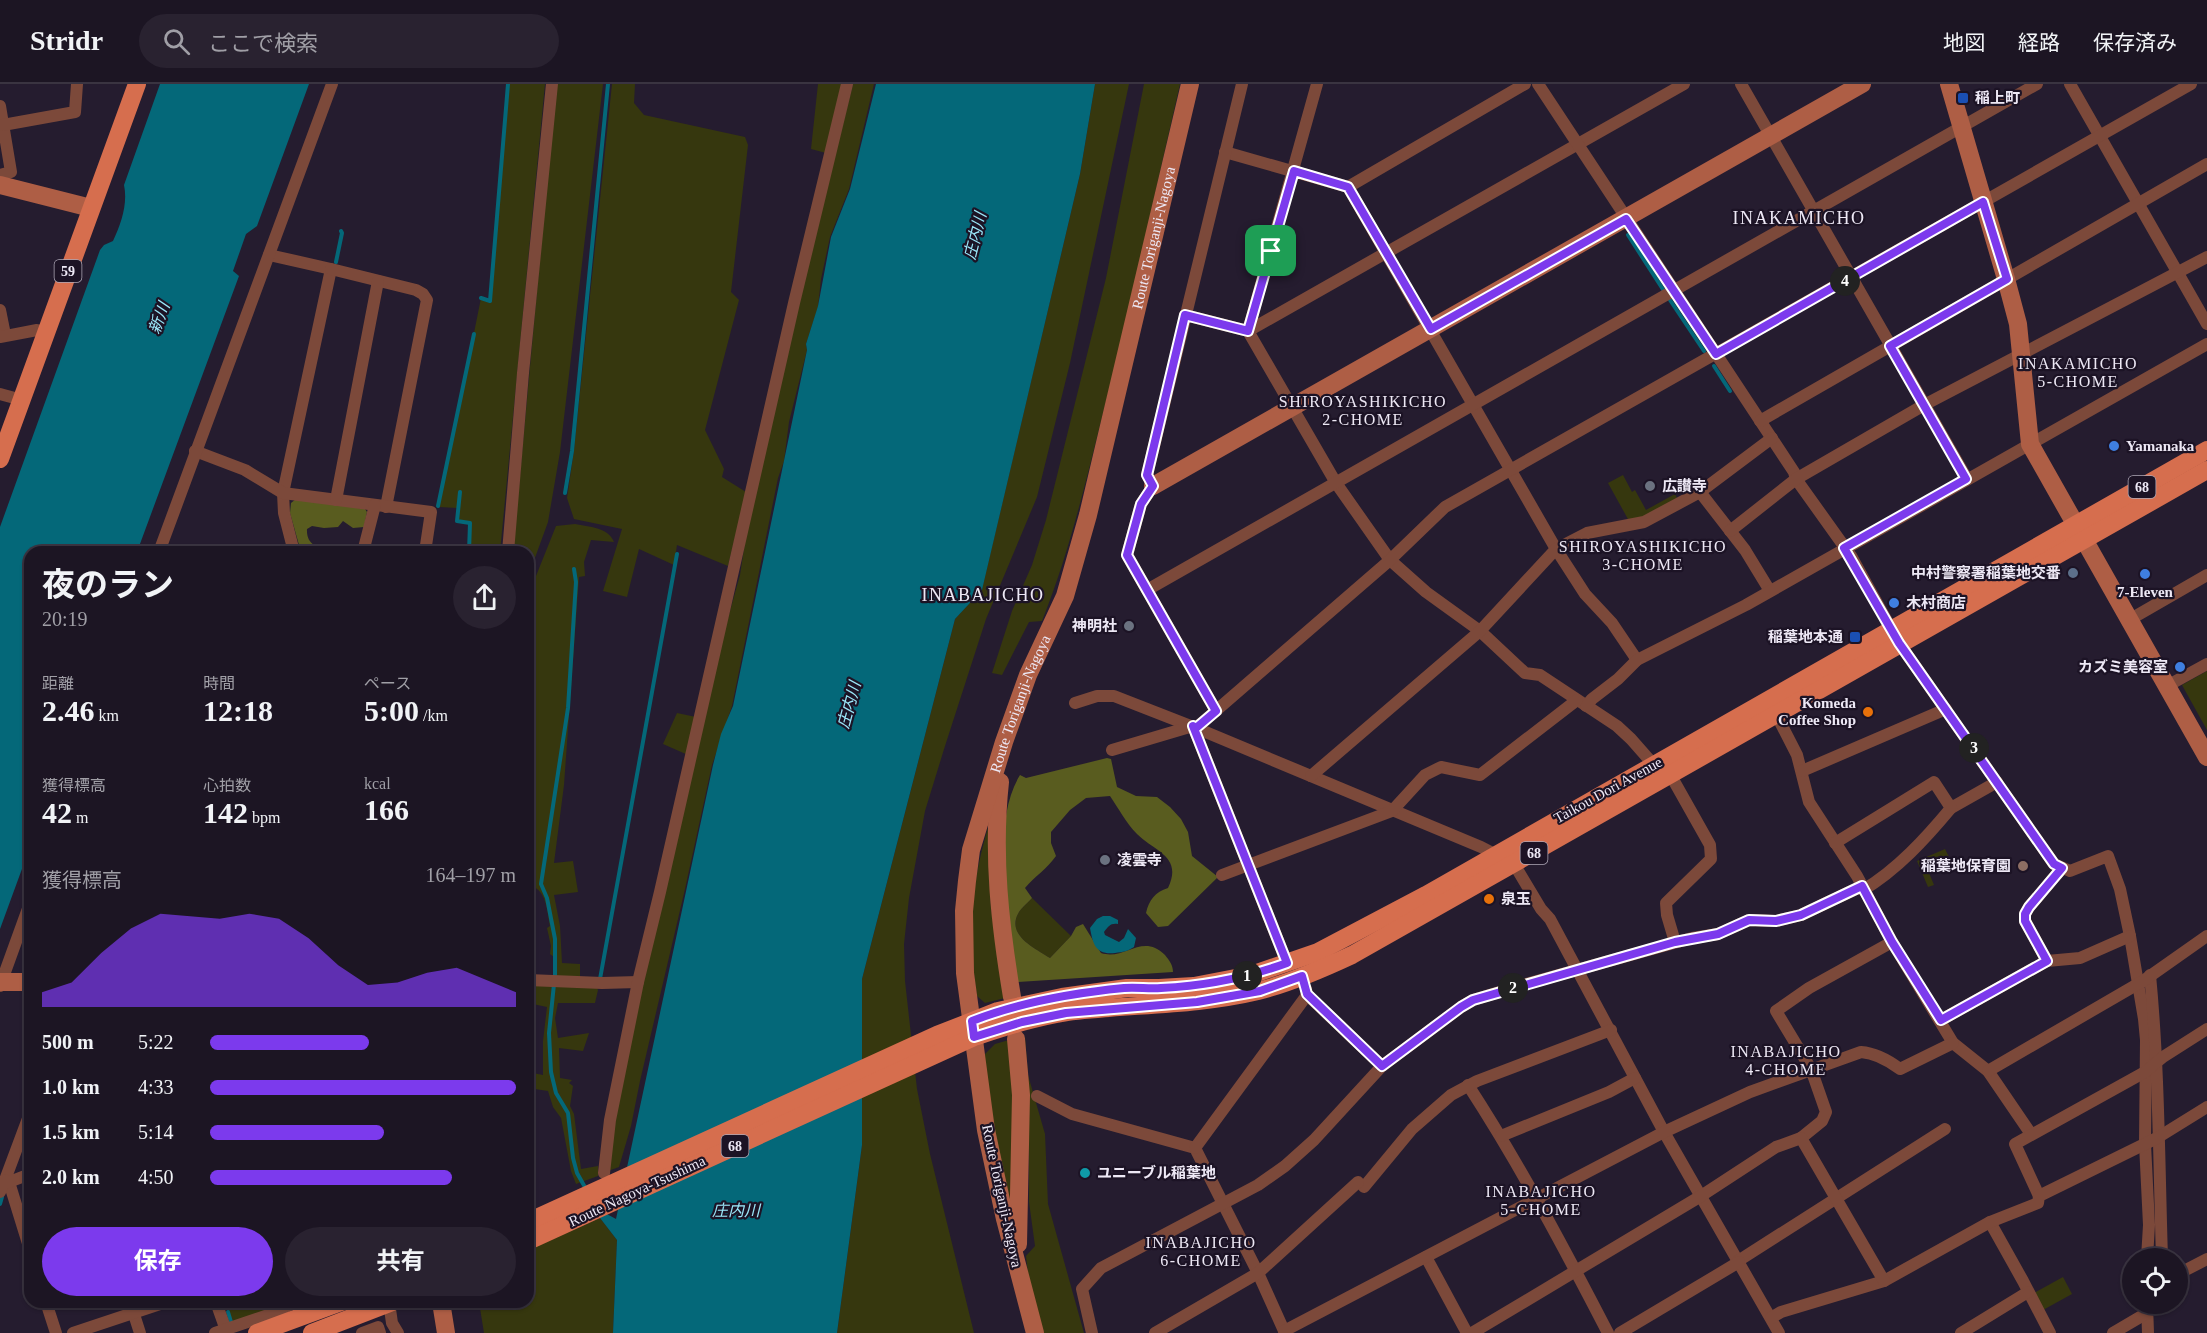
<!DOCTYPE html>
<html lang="ja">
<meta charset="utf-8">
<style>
body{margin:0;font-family:"Times New Roman","Noto Sans JP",serif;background:#292230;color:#f1f3f6;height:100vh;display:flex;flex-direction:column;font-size:22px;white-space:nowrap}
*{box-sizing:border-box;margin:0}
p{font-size:20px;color:#a09fa6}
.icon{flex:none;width:33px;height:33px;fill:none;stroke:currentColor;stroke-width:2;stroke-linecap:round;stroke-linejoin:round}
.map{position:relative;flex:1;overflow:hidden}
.details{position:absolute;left:24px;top:462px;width:510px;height:762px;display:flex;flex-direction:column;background:#1c1523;border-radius:18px;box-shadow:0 2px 4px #0004,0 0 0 2px #3a3441}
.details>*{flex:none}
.tools{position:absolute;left:2122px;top:1164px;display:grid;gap:12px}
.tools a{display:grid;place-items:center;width:66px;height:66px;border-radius:50%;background:#1c1523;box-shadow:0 2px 4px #0004,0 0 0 2px #3a3441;font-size:30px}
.pin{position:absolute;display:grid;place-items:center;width:51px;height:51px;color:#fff;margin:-26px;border-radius:12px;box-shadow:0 3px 9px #0006}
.km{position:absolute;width:30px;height:30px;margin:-15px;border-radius:50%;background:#222;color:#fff;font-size:16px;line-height:30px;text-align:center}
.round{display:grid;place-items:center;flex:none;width:63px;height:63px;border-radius:32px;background:#292230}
.overview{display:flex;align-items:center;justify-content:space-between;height:102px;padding:0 18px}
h1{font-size:33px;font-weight:700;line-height:45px}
.figures{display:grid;grid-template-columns:repeat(3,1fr);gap:9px;height:102px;padding:6px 18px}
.figures div{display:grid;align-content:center}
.figures b{font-size:30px;font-weight:700}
.figures small{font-size:16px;font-weight:400}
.figures p{font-size:16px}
.chart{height:168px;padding:12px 18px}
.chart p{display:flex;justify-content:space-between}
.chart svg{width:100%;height:108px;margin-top:6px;fill:#7c3aed;opacity:.7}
.action{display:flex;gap:12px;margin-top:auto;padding:12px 18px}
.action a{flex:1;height:69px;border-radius:36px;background:#7c3aed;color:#fff;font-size:24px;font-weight:700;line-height:69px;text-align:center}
.action a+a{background:#292230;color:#f1f3f6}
ul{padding:0 18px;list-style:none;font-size:20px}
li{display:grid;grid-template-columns:96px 72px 1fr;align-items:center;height:45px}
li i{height:15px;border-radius:8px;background:#7c3aed}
header{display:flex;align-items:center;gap:36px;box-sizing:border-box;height:84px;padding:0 30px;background:#1c1523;border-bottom:2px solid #3a3441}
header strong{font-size:28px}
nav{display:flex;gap:33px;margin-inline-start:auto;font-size:21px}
.search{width:420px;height:54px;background:#292230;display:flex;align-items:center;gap:15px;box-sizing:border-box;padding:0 21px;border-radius:33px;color:#a09fa6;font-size:22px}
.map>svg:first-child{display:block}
.green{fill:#36370e}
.forest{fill:#595c1f}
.water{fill:#046879}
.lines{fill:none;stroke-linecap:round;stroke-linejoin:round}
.stream{stroke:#046879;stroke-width:4}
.street{stroke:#7c493a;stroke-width:12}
.secondary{stroke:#ae5e45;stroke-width:18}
.primary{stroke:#d66e4e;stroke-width:18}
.primary-bridge{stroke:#d66e4e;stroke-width:18}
.route-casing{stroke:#fff;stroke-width:12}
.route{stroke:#7c3aed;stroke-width:8}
.transit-dot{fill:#1a4fb4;stroke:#1c1325;stroke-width:2}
.shop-dot{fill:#3f7fe0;stroke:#1c1325;stroke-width:2}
.worship-dot{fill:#6b7280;stroke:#1c1325;stroke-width:2}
.service-dot{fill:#5c6f8a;stroke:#1c1325;stroke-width:2}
.food-dot{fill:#e8710a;stroke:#1c1325;stroke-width:2}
.education-dot{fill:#8d6e63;stroke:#1c1325;stroke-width:2}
.culture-dot{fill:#0f9aa8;stroke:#1c1325;stroke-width:2}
.labels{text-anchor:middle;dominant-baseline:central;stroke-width:4.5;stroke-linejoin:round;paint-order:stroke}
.shield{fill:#1c1325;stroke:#aea8b7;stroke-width:1.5}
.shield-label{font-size:14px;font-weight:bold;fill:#ede8f5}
.poi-label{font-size:15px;font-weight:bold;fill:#ede8f5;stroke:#1c1325;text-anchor:start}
.street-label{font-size:15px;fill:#ede8f5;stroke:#1c1325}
.water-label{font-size:16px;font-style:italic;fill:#9be8fa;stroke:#1c1325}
.neighbourhood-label{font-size:16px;letter-spacing:1.5px;fill:#ede8f5;stroke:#1c1325}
.quarter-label{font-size:18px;letter-spacing:1.5px;fill:#ede8f5;stroke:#1c1325}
</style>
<header>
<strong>Stridr</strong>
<div class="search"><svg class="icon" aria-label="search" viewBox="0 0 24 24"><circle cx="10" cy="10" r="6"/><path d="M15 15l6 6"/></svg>ここで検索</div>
<nav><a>地図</a><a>経路</a><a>保存済み</a></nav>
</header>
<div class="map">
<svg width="2207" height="1249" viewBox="0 0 2207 1249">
<rect width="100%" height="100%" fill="#251c2f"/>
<g class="green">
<polygon points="508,0 545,0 500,468 469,468 470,439 457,437 457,424 439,423 481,214 490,216"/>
<polygon points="556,0 603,0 560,368 548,438 528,493 528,468 513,468"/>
<polygon points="612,0 635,0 634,19 644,31 745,53 748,61 731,208 739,216 705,346 724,385 722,393 746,408 728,482 677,461 674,481 639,465 627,513 603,507 622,445 574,435 567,414 574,366"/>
<polygon points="818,0 842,0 826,69 811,65"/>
<polygon points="853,0 874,0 849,105 830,153 821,195 818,223 806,260 807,266 789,338 784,377 778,394 732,622 712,681 685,805 640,997 631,1042 619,1083 608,1087 622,991 718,570 740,491 749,432 815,151"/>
<polygon points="1095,0 1129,0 1070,279 1037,413 986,535 945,662 925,727 909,814 904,860 905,897 917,1005 930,1070 974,1249 837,1249 862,1061 862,895 955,535 982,505 1080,90"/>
<path d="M1144,0h36c-26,112 -50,225 -79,337 -17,68 -33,135 -59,200l-13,1 -27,53 -10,-2 20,-62 20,-46 14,-45 60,-242z"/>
<polygon points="1623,391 1632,408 1635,406 1646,426 1675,410 1678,416 1643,433 1629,437 1608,399"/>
<path d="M575,440c14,3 33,3 39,18l-23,-2 -7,22 1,14 -6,1 -15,208 -10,78 19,-2 5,31 -24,3 6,31 2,37 18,1v16l-26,-3v-20l-4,-3 1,-8 -4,-18 3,-2c-3,-14 -3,-39 -22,-40v-290l28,-70z"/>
<polygon points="2207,587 2207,646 2182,601"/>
<polygon points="677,629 696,633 688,671 663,660"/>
<path d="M990,737l-1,40 2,47 14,90 -20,5 -8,-7c-10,-65 -6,-113 13,-175z"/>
<polygon points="1945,765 1950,775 1927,784 1934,801 1928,803 1917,777"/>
<path d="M1032,814l39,38 -21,22c-15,-10 -45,-23 -31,-46 3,-5 9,-9 13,-14z"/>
<polygon points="528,900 596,902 598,906 595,919 558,919 555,934 558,954 589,949 583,967 559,964 560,994 572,996 569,999 573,1002 570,1022 574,1030 581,1085 598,1082 598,1092 576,1100 571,1087 561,1034 553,1023 548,1007 528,1004 528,988 543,991 543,957 547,923 528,919"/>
<polygon points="1022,953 1025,953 1028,991 1045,1050 1048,1120 1084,1249 1042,1249 1030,1207 1026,1172 1035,1162 1029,1118 1029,1032"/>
<polygon points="1009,956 1016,1012 1011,1127 993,1046 984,971 995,960"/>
<polygon points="600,1134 617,1156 613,1249 484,1249 479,1218 528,1218 528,1166"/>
<polygon points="2063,1193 2072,1210 2043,1226 2034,1209"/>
<polygon points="225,1218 263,1218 266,1227 232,1238"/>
</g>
<g class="forest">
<path d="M296,415l69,10 2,3 -3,15 -11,1 -10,-7 -5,6 -14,1 -12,-2 -5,3c-1,16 11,18 21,23h-27l-11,-39 1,-10z"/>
<path d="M1107,674l4,1 6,28 19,9 21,1 13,10 11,12 7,13 4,24 26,21 -50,49 -10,1 -12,-14c3,-13 9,-21 22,-25 15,-32 -13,-36 -31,-54 -11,-11 -18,-25 -27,-38l-24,2 -16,12 -19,22v11l5,13c-9,13 -21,20 -31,32l7,10c-4,5 -10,9 -13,14 -14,23 16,36 31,46l21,-22 5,-9 7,-3 18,29c24,8 41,-21 64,2 4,5 8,10 8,17l-155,10 -4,-12c-6,-55 -24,-146 6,-195l6,3z"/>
</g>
<g class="water">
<path d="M160,0h149l-52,142 -11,8 -13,37 6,5 -102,276h-107v295l-30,82v-402l100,-277 4,-5 9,-4c8,-17 15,-37 11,-56z"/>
<polygon points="876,0 1095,0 1080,90 982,506 955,535 862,895 862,1061 837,1249 613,1249 617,1156 600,1134 603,1128 616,1135 713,681 721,650 733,622 807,266 806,260 818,222 831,153 850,105"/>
<path d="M1103,832h7l8,4v4c-8,-1 -9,2 -14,8l1,3 14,7 5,-4 4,-9 8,9 -2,9c-6,4 -11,5 -19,6 -19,2 -22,-8 -25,-25l7,-9z"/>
</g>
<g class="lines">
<g class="stream">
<polyline points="1628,151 1664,207"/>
<polyline points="336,178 342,149 341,147"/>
<polyline points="481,214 490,217 508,0"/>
<polyline points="1670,216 1704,267"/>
<polyline points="1714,282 1730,307"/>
<polyline points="460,408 457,437 470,439 469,468"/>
<polyline points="565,409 572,367 608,0"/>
<polyline points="438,422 474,250"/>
<polyline points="555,894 555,855 547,814 541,800 568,624 576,498 574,485"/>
<polyline points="600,895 677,470"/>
<polyline points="554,900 549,949 551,988 556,1009 568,1029 573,1074 577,1089 586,1105"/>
<polyline points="0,1120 2,1113"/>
<polyline points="224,1218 225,1221"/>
<polyline points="228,1228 231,1238"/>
</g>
<g class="street">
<polyline points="1317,0 1248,247 1684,0"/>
<polyline points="1538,0 1794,388 1796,395 1851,472 1899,559 2054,780 2070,787 2108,772 2120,805 2130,852 2144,935 2146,956 2145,1060 2149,1141 2147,1174"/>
<polyline points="1741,0 1967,395"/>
<polyline points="2070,0 2207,240"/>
<polyline points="0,22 11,88 0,91"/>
<polyline points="3,41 75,28 77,0"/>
<polyline points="1225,68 1348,103 1556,465 1585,510 1612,539 1637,576"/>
<polyline points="1348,103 1525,0"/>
<polyline points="269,171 331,185 283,409 284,429 294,468"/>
<polyline points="331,185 416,206 423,210 427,216 386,423"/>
<polyline points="0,226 5,251"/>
<polyline points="1185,231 1248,247 1336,399 1390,476 1426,508 1480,547 1525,589 1540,591 1617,642 1631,655 1653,680"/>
<polyline points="0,253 37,246 46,248"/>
<polyline points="0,310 22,316"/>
<polyline points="1760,337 2207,80"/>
<polyline points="195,367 245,386 283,409 431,428 425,468"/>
<polyline points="1700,408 1745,466 1770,507"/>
<polyline points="336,416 378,197"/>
<polyline points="1730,447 1796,395 1924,321 2207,173"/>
<polyline points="159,468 332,0"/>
<polyline points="363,468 375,421"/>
<polyline points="508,468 523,289 552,0"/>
<polyline points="1147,506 2037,0"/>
<polyline points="2129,536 2207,491"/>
<polyline points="2167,602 2207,580"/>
<polyline points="1075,619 1097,612 1114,612 1196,644 1481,763 1514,780 1541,825 1550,835 1664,1048 1779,1249"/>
<polyline points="1586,622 1592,615 1618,595 1637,576 1746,521 2207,260"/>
<polyline points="1216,627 1127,471 1141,420 1153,402 1147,391 1242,0"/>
<polyline points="1776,630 1797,671 1809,718 1857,792 1892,858 1953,959 1988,987 2031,1050"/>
<polyline points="1196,644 1390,476 1445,423 2191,0"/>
<polyline points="1112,666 1193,642 1287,879"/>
<polyline points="1802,687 1946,625"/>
<polyline points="1670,690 1710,761 1711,775 1666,819 1667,831 1675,858"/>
<polyline points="1311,692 1480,547 1556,465 1587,449 1644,438 1700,408 1772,354"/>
<polyline points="1951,724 1997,698"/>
<path d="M1835,759l99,-61 17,26c-25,30 -54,62 -88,82"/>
<polyline points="1222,791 1392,727 1425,691 1441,683 1480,691 1577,616"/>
<polyline points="2047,877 2025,837 2025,830 2029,823 2062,784"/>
<path d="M2150,891c9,94 9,189 12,283"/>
<polyline points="528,896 602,899 638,898"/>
<polyline points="0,902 30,819"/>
<polyline points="1306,905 1307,911 1317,920 1382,982"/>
<polyline points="1941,936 2047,877 2080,874 2130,852"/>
<polyline points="1988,987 2143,897 2207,852"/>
<path d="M1468,1001c52,80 96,163 140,248"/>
<polyline points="1037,1012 1072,1030 1195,1064 1258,1189 1285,1249"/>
<polyline points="1501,1052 1609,1008 1635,994"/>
<polyline points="1801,1054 1822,1037 1826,1028 1811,985 1776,927 1809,904 1892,858"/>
<polyline points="1195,1064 1307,911"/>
<polyline points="604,1089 610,1036 638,898 660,808 794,219 847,0"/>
<polyline points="5,1096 30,1029"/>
<polyline points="9,1098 30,1166"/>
<polyline points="1364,1103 1412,1045 1451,1011 1477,997 1611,946"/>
<polyline points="0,1108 5,1096 9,1098 30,1090"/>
<polyline points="2039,1112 2015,1060 2145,988 2163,973 2207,945"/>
<polyline points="1990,1138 2023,1197 2050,1249"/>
<polyline points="1426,1173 1467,1249"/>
<polyline points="1738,1177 1945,1045"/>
<polyline points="2178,1190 2207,1175"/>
<polyline points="46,1218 56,1249"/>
<polyline points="130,1218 140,1249"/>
<polyline points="216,1218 227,1249"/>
<polyline points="389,1218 392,1239 398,1249"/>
<polyline points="2147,1220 2148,1249"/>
<polyline points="1771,1234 1781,1228 1884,1197 1990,1138 2038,1119 2039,1112 2157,1054 2207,1023"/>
<path d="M1284,1247l380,-199 86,-40 111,-40c15,1 27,8 39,17l53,-26"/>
<polyline points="73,1249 166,1218"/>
<polyline points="215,1249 277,1228 294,1218"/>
<polyline points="362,1249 378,1243 380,1249"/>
<polyline points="1092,1249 1082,1205 1101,1184 1258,1101 1285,1082 1314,1056 1382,982 1461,923 1473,916 1526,900 1692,854 1718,850 1749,836 1776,837 1801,831 1862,802"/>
<polyline points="1155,1249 1258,1189 1358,1098"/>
<polyline points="1472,1249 1701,1112 1776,1063 1801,1054 1884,1197"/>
<polyline points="1620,1249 1739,1178"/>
<polyline points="1961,1249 2028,1208"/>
<polyline points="2113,1249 2147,1229"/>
</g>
<g class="secondary">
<polyline points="1949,0 2006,195 2018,240 2030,360 2207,673"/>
<polyline points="0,101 91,124"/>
<polyline points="1153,402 1862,0"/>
<path d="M1000,698c-8,73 0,143 12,215"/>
<polyline points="0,898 30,898"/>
<polyline points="1016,955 1021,1011 1018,1160"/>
<polyline points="441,1218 446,1249"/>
<path id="s1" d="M1035,1249l-30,-114 -19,-89 -21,-157 -1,-62 3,-30 4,-31 33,-108 24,-67 37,-79 23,-81 102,-431"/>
</g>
<g class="primary">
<polyline points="0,375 137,0"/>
<polyline points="528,1138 937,951 998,927 1062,913 1127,904 1159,904 1194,902 1251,891 1318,868 1426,811 2207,366"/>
<path d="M528,1157l446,-204c31,-10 61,-20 93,-25 64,-8 128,-6 191,-21 32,-8 64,-22 94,-36l855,-485"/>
</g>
<g class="primary-bridge">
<polyline points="257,1249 341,1218"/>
<polyline points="312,1249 392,1218"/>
</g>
</g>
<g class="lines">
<g class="route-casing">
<path id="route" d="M1294,87l54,16 83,142 195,-110 90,135 267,-152 24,77 -117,67 76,133 -122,69 55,95 155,221 8,4 -33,39 -4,7v7l22,40 -106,59 -49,-78 -30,-56 -61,29 -25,6 -27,-1 -31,14 -43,8 -202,58 -12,7 -79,59 -75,-72 -5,-18 -42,15 -63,11 -131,11 -44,9 -48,15 -2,-16c48,-19 101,-28 152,-33 13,-1 25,1 37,0 43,-2 85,-10 126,-25l-94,-237 3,2 20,-17 -89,-156 14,-51 12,-18 -6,-11 38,-160 63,16z"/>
</g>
<use href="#route" class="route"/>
</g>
<g class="transit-dot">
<rect x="1957" y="8" width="12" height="12" rx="3"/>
<rect x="1849" y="547" width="12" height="12" rx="3"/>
</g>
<g class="shop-dot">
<circle cx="2114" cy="362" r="6"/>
<circle cx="2145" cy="490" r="6"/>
<circle cx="1894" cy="519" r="6"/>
<circle cx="2180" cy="583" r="6"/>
</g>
<g class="worship-dot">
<circle cx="1650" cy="402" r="6"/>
<circle cx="1129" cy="542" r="6"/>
<circle cx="1105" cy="776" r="6"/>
</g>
<circle class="service-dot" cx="2073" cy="489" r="6"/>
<g class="food-dot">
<circle cx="1868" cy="628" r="6"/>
<circle cx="1489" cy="815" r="6"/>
</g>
<circle class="education-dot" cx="2023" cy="782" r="6"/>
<circle class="culture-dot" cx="1085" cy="1089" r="6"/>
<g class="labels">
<g class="shield">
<rect x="54.5" y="176" width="27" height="22" rx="4.5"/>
<rect x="2128.5" y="392" width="27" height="22" rx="4.5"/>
<rect x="1520.5" y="758" width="27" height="22" rx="4.5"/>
<rect x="721.5" y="1051" width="27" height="22" rx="4.5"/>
</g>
<g class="shield-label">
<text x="68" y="187">59</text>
<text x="2142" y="403">68</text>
<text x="1534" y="769">68</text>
<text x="735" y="1062">68</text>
</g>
<g class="poi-label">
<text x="1975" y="14">稲上町</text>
<text x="2126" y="362">Yamanaka</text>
<text x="1662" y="402">広讃寺</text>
<text x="2061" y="489" text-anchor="end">中村警察署稲葉地交番</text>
<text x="2145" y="508" text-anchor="middle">7-Eleven</text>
<text x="1906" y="519">木村商店</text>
<text x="1117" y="542" text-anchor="end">神明社</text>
<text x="1843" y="553" text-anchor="end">稲葉地本通</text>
<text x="2168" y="583" text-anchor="end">カズミ美容室</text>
<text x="1856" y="619" text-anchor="end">Komeda<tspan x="1856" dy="17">Coffee Shop</tspan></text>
<text x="1117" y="776">凌雲寺</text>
<text x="2011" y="782" text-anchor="end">稲葉地保育園</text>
<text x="1501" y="815">泉玉</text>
<text x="1097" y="1089">ユニーブル稲葉地</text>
</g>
<g class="street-label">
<text stroke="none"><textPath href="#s1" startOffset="1131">Route Toriganji-Nagoya</textPath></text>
<text stroke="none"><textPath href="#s1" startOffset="645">Route Toriganji-Nagoya</textPath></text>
<text transform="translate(1608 706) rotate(-29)">Taikou Dori Avenue</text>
<text transform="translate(637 1107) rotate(-25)">Route Nagoya-Tsushima</text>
<text transform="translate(1002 1112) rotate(78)">Route Toriganji-Nagoya</text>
</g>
<g class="water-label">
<text transform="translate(975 152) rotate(-76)">庄内川</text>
<text transform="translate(159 234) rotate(-70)">新川</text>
<text transform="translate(849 621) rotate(-75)">庄内川</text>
<text x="736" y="1126">庄内川</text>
</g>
<g class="neighbourhood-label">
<text x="2078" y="279">INAKAMICHO<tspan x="2078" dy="18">5-CHOME</tspan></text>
<text x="1363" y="317">SHIROYASHIKICHO<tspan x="1363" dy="18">2-CHOME</tspan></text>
<text x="1643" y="462">SHIROYASHIKICHO<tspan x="1643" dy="18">3-CHOME</tspan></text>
<text x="1786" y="967">INABAJICHO<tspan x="1786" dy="18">4-CHOME</tspan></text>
<text x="1541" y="1107">INABAJICHO<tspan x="1541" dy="18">5-CHOME</tspan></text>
<text x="1201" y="1158">INABAJICHO<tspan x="1201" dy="18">6-CHOME</tspan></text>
</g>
<g class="quarter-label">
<text x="1799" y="134">INAKAMICHO</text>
<text x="983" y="511">INABAJICHO</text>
</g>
</g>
</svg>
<div class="tools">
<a><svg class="icon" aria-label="locate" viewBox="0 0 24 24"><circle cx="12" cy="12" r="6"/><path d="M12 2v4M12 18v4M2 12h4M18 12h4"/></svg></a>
</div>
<div class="pin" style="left:1271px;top:167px;background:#1e9e55"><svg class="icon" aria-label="arrive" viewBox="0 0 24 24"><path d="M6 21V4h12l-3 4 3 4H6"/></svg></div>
<b class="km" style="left:1247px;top:892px">1</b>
<b class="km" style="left:1513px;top:904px">2</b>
<b class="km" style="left:1974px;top:664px">3</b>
<b class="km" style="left:1845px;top:197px">4</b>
<section class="details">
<div class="overview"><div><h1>夜のラン</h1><p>20:19</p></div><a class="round"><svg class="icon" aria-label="share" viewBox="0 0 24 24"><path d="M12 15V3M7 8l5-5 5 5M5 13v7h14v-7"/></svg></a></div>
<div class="figures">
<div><p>距離</p><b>2.46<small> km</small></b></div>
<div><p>時間</p><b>12:18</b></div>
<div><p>ペース</p><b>5:00<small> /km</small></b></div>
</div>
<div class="figures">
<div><p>獲得標高</p><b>42<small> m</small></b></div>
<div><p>心拍数</p><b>142<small> bpm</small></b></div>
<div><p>kcal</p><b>166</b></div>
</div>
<div class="chart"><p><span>獲得標高</span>164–197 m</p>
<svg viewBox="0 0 160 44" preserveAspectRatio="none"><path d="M0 44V38L10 34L20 22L30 12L40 6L50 7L60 8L70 6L80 8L90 16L100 27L110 35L120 34L130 30L140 28L150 33L160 38V44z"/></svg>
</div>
<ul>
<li><b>500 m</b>5:22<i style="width:52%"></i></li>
<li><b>1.0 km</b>4:33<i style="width:100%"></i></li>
<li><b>1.5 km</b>5:14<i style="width:57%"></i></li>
<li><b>2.0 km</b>4:50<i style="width:79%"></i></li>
</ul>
<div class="action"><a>保存</a><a>共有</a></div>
</section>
</div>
